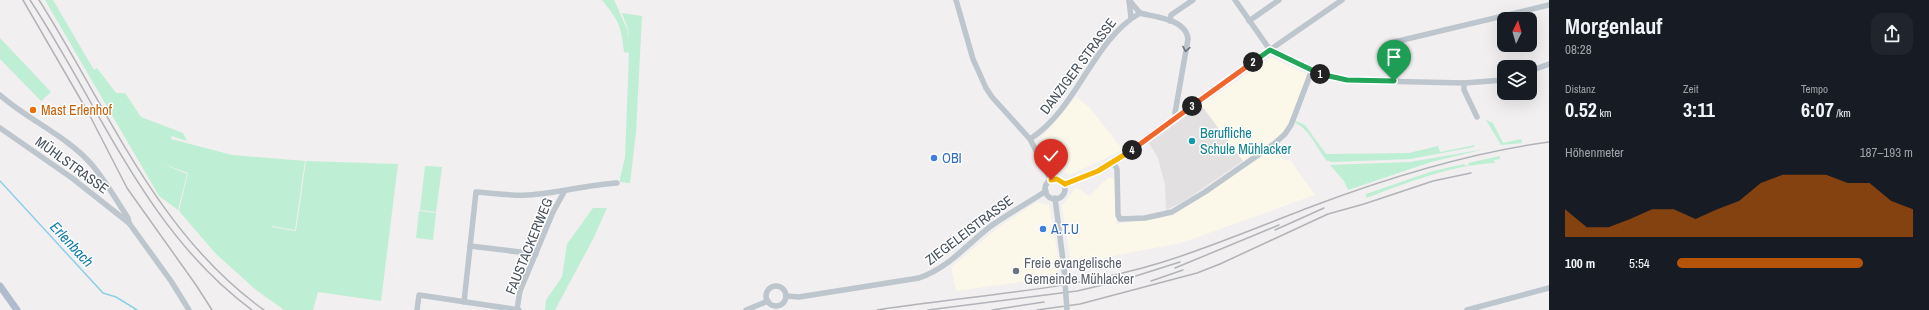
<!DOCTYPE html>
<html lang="de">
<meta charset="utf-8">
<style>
body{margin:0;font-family:"Archivo Narrow",sans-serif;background:#20242c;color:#f1f3f6;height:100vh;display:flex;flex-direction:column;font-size:15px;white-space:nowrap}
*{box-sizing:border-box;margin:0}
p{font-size:13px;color:#9ea1a6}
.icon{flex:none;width:22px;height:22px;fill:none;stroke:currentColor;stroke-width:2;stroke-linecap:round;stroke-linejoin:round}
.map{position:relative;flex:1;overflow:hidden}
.side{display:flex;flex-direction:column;background:#171b24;width:380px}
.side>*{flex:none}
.needle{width:26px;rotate:5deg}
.fabs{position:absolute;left:1497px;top:12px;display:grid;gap:8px}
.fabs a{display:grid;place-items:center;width:40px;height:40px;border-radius:8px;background:#171b24;box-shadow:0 4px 16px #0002;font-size:20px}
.pin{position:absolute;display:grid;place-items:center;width:34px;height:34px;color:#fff;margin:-41px -17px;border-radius:50% 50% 50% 0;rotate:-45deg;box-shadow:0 0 4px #0007}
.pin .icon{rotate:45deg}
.km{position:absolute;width:20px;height:20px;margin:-10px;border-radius:50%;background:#222;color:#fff;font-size:11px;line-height:20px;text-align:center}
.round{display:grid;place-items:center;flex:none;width:42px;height:42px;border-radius:12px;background:#20242c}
.summary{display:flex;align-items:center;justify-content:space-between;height:68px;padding:0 16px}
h1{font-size:22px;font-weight:800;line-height:30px}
.stats{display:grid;grid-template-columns:repeat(3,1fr);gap:6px;height:68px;padding:4px 16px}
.stats div{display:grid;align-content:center}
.stats b{font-size:20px;font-weight:800}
.stats small{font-size:11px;font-weight:400}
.stats p{font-size:11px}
.chart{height:112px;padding:8px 16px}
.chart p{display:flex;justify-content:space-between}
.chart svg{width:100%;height:72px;margin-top:4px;fill:#b45309;opacity:.7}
ul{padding:0 16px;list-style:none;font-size:13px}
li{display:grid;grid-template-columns:64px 48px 1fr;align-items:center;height:30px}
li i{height:10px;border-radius:5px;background:#b45309}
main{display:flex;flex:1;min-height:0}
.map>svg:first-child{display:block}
.commercial{fill:#fbf7e9}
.education{fill:#e2e0e1}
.green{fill:#beeed4}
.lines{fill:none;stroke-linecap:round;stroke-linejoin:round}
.stream{stroke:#8ccfea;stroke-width:1.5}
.minor{stroke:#bdc5cd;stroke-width:5.5}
.major{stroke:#afbccd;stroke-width:7}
.rail{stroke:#b1b3b9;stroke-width:1.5}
.minor-bridge{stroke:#bdc5cd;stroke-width:5.5}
.oneway{stroke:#6a747e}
.split-1-casing{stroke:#fff;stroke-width:8}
.split-2-casing{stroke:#fff;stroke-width:8}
.split-3-casing{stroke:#fff;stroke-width:8}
.split-4-casing{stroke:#fff;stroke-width:8}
.split-5-casing{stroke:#fff;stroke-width:8}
.split-6-casing{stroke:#fff;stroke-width:8}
.split-1{stroke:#22a559;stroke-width:5}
.split-2{stroke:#22a559;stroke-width:5}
.split-3{stroke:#f0652b;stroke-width:5}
.split-4{stroke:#f0652b;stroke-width:5}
.split-5{stroke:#f5b400;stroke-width:5}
.split-6{stroke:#f5b400;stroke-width:5}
.food-dot{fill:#e8710a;stroke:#fff;stroke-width:1.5}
.culture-dot{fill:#0f9aa8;stroke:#fff;stroke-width:1.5}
.shop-dot{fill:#3f7fe0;stroke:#fff;stroke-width:1.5}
.worship-dot{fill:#6b7280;stroke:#fff;stroke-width:1.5}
.labels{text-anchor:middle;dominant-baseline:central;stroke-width:3;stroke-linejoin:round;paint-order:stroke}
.street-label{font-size:14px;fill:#47515c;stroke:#fff}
.food-label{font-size:14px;fill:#c56008;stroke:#fff;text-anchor:start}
.culture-label{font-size:14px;fill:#0d838f;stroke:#fff;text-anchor:start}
.shop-label{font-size:14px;fill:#366cbe;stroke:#fff;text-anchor:start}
.worship-label{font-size:14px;fill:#5b616d;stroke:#fff;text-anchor:start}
.water-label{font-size:15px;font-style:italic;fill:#107ba6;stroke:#fff}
</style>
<main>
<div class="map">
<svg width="1549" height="310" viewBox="0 0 1549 310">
<rect width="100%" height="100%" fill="#f1efef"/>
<g class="commercial">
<polygon points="1271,57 1304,73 1306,74 1306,79 1287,127 1282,134 1243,161 1201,105"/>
<polygon points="1076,96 1091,109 1123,150 1070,175 1050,166 1040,142 1041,138"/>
<polygon points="1273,147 1283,160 1290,160 1315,195 1181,243 1071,264 1062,206 1076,187 1089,196 1108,178 1114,178 1116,224 1164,217 1173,214 1195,200"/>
<polygon points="1037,202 1049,205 1057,250 1059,277 956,291 951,267 999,227"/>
</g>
<polygon class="education" points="1201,105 1243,161 1183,202 1166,210 1165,185 1158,158 1149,143"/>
<g class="green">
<polygon points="45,0 53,0 94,70 97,68 116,93 125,93 141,117 183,133 187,141 172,136 171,139 232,155 305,161 295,230 272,226 272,223 272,227 296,231 306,161 398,164 381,301 318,292 313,310 284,310 255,289 216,254 179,211 188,173 161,163 187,174 178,210 159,196"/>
<path d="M602,0h12l13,29 2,13 -1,-13 -6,-16 20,3 -6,116 -6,51 -10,-1v-3l5,-22 4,-104 -5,-1c-3,-27 -5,-31 -22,-52z"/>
<polygon points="0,38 51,92 41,101 0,59"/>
<polygon points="1486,120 1493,123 1503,143 1521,139 1522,143 1501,145"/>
<path d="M1296,121l9,4 21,29 83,-1 29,-7 2,6 35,-7 -1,2 -64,12 -77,3 -6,-1c-10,-12 -17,-32 -32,-38z"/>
<polygon points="1485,149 1431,162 1348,190 1344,181 1330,165 1410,162"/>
<path d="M1500,156v3l-6,1 1,3c-45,2 -88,20 -129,35v-4l67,-23 31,-7 1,2 4,-1 -1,-2z"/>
<polygon points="425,166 442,167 436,212 420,210"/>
<polygon points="593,208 607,208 593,239 555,310 545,310 546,300 562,277 567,244"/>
<polygon points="419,211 436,213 433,240 416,238"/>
</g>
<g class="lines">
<polyline class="stream" points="0,181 103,293 116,297 137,310"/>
<g class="minor">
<polyline points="956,0 973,59 986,88 992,97 1030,139 1051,180"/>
<polyline points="1129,0 1131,18"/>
<polyline points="1129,0 1140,13"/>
<polyline points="1235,0 1270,50 1323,75 1335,78 1375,81 1464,83 1504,80"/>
<polyline points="1170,21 1171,15 1193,0"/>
<polyline points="1249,21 1279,0"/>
<polyline points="1390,43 1549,5"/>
<polyline points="1530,71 1549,64"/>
<polyline points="1464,83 1464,90 1477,117"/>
<path d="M0,95c28,25 69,42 93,71 13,16 24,35 35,52l1,5"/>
<polyline points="0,128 72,178 129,223 171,281 189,310"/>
<path d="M1030,139c49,-32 61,-97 110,-126 15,4 46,6 48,26l-13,74 2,4"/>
<polyline points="1113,162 1117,169 1118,215 1120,219 1145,218 1172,212 1205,192 1274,144 1285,134 1291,125 1312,70"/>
<circle cx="1055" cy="189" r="10"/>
<polyline points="1064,184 1091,174 1113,162 1245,67 1342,0"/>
<polyline points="1055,198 1064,268"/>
<polyline points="470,246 536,254"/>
<circle cx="776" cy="296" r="10"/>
<path d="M786,296l13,1 120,-19c30,-10 48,-34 72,-52 18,-13 37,-23 55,-35"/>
<path d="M464,302l12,-110c17,1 35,4 52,3 30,-2 59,-10 89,-12"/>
<polyline points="517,309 520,291 553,212 564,192"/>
<polyline points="417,310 419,295 519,310"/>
<polyline points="746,310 768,301"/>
<polyline points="1467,310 1549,288"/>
</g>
<polyline class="major" points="0,286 17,310"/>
<g class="rail">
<polyline points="23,0 89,114 127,188 196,285 212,310"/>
<path d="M30,0c70,106 116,232 222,310"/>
<path d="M39,0c69,108 117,233 225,310"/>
<polyline points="1275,230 1324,208"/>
<polyline points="1175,268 1279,225"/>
<polyline points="1151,281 1183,270"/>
<path d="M877,310c95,-15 193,-19 286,-48 51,-16 100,-37 150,-56 77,-29 155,-53 236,-64"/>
<polyline points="928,310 1077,291 1120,281 1180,262"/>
<polyline points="992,310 1044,302"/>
<polyline points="1037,310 1080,304 1197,273 1220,264 1328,214 1364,204 1433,181 1471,173"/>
</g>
<polyline class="minor-bridge" points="1064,268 1067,310"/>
</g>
<defs><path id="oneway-chevron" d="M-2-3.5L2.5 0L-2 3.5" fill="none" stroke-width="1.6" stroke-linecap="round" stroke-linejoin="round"/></defs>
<use class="oneway" href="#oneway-chevron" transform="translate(1186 49) rotate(100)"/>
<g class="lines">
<g class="split-1-casing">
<polyline id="split-1" points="1320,74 1347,80 1394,81"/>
</g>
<g class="split-2-casing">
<polyline id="split-2" points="1253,62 1270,50 1320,74"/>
</g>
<g class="split-3-casing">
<polyline id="split-3" points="1192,106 1253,62"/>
</g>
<g class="split-4-casing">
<polyline id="split-4" points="1132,150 1192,106"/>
</g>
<g class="split-5-casing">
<polyline id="split-5" points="1065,184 1098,171 1132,150"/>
</g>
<g class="split-6-casing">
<polyline id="split-6" points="1051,180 1057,179 1065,184"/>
</g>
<use href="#split-1" class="split-1"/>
<use href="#split-2" class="split-2"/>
<use href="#split-3" class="split-3"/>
<use href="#split-4" class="split-4"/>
<use href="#split-5" class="split-5"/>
<use href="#split-6" class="split-6"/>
</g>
<circle class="food-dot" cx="33" cy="110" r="4"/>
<circle class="culture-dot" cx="1192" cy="141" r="4"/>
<g class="shop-dot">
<circle cx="934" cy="158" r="4"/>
<circle cx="1043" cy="229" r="4"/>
</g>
<circle class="worship-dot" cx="1016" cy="271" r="4"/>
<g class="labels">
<g class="street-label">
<text transform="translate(1078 66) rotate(-53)">DANZIGER STRASSE</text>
<text transform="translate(72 165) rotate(36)">MÜHLSTRASSE</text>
<text transform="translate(969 230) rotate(-37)">ZIEGELEISTRASSE</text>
<text transform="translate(529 246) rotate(-68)">FAUSTACKERWEG</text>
</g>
<g class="food-label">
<text x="41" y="110">Mast Erlenhof</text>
</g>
<g class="culture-label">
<text x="1200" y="133">Berufliche<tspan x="1200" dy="16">Schule Mühlacker</tspan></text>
</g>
<g class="shop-label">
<text x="942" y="158">OBI</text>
<text x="1051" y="229">A.T.U</text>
</g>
<g class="worship-label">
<text x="1024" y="263">Freie evangelische<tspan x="1024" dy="16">Gemeinde Mühlacker</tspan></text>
</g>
<g class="water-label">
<text transform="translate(72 244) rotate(47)">Erlenbach</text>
</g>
</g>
</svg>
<div class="fabs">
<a><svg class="needle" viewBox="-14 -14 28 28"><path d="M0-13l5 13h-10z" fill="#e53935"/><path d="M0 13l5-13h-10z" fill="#9ea1a6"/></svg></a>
<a><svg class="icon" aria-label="layers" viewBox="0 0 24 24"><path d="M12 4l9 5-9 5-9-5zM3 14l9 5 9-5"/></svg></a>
</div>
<div class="pin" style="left:1394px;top:81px;background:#1e9e55"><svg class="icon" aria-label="arrive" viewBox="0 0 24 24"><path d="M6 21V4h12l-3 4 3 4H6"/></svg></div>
<div class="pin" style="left:1051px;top:180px;background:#d93025"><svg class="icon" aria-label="check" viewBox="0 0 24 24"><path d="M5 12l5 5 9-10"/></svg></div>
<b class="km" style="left:1320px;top:74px">1</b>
<b class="km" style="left:1253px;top:62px">2</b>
<b class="km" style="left:1192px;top:106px">3</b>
<b class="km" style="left:1132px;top:150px">4</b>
</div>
<section class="side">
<div class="summary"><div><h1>Morgenlauf</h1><p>08:28</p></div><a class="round"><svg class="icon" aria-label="share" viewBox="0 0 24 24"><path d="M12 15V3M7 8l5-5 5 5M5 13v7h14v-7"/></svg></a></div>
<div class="stats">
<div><p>Distanz</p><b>0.52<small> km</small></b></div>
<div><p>Zeit</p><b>3:11</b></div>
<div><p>Tempo</p><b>6:07<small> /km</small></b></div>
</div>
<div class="chart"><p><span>Höhenmeter</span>187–193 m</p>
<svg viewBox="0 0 160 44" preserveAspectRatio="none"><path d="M0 44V27L10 38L20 38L30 33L40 27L50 27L60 33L70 27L80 22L90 11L100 6L110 6L120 6L130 11L140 11L150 22L160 27V44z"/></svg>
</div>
<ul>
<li><b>100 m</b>5:54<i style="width:79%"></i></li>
</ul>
</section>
</main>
